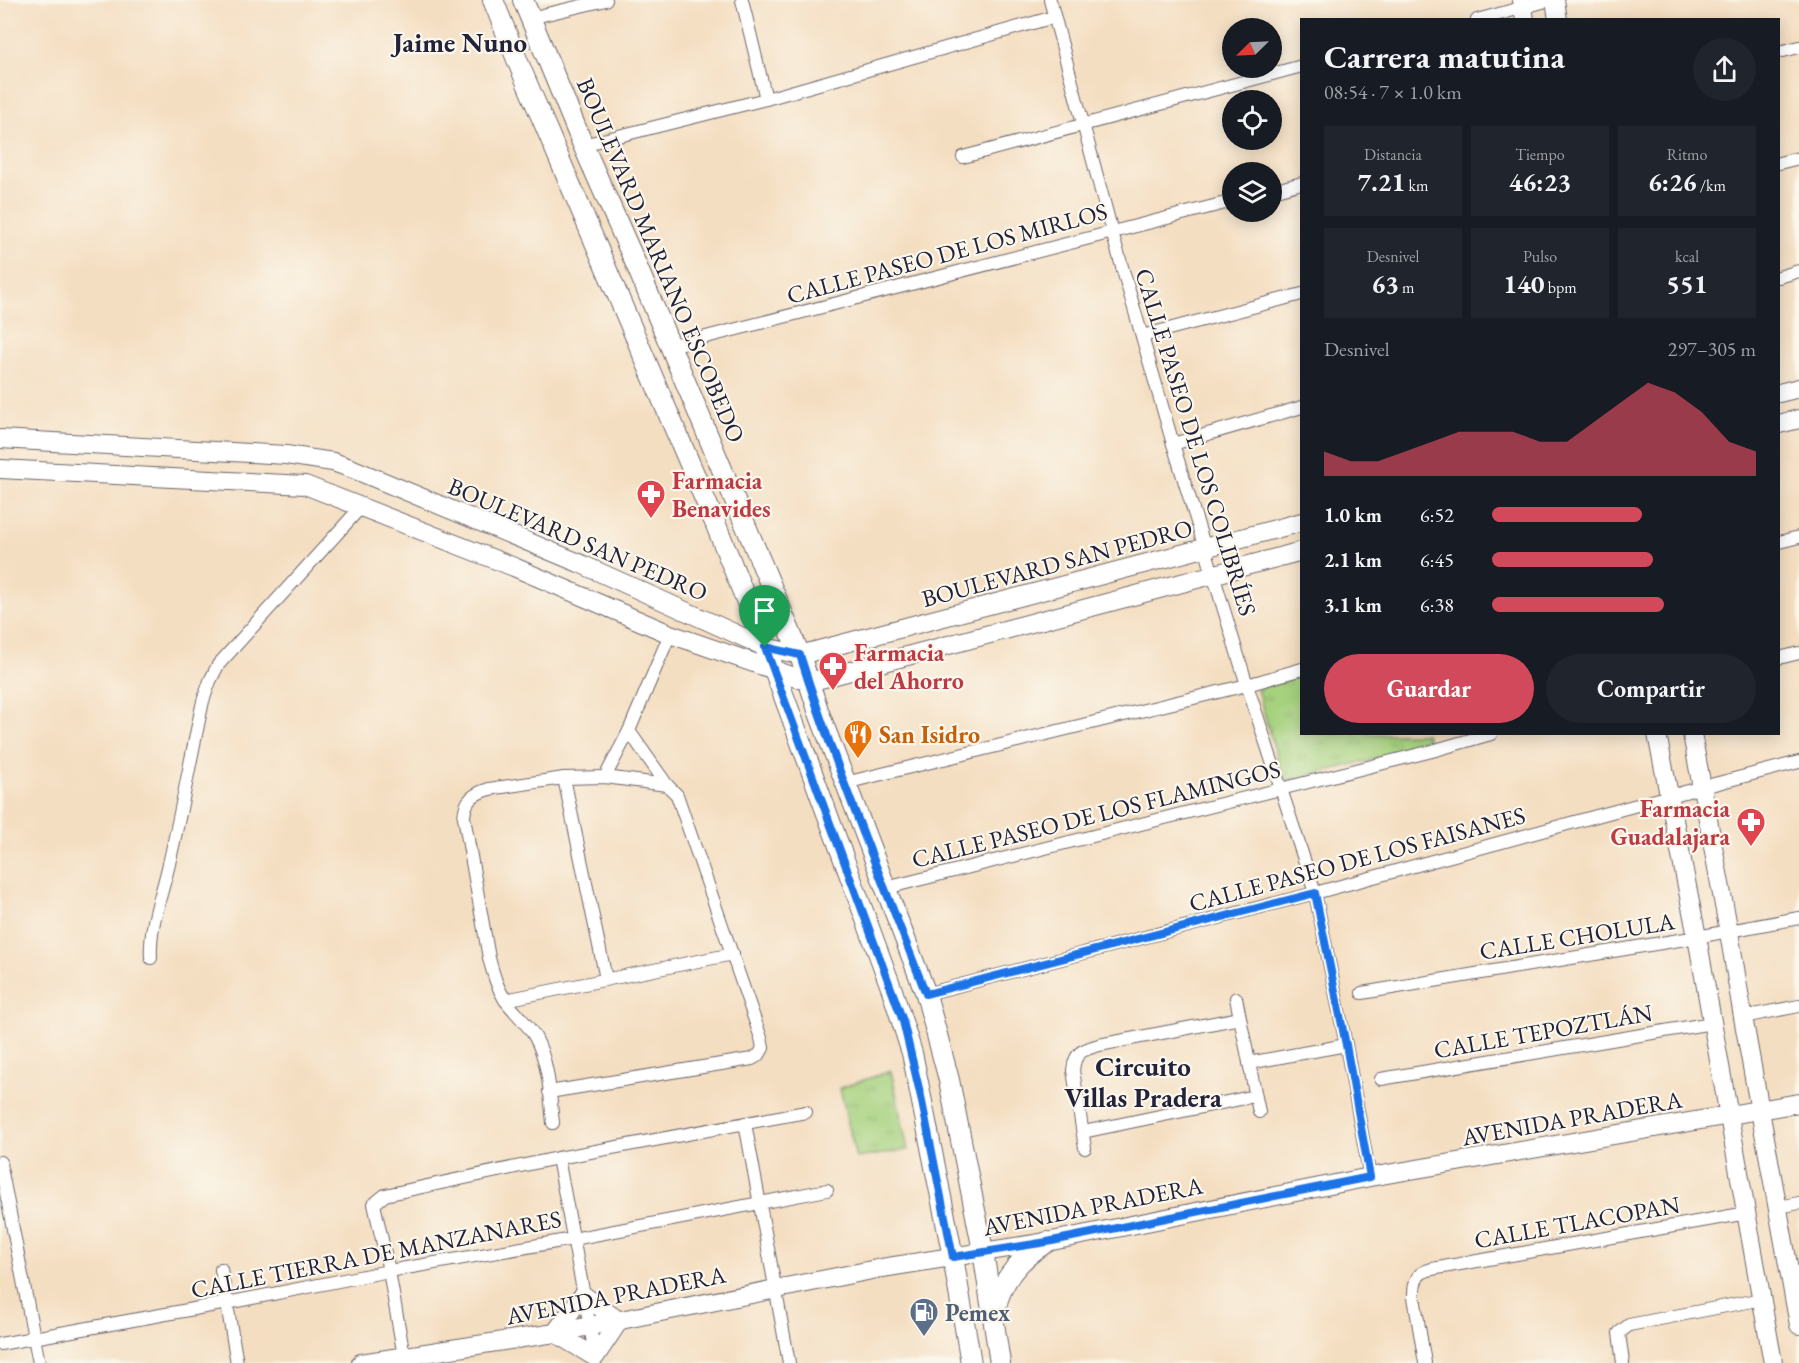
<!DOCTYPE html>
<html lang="es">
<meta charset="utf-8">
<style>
body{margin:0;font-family:"EB Garamond",serif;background:#20242c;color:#f1f3f6;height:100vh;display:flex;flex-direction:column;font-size:22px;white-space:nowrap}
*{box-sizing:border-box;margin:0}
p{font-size:20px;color:#9ea1a6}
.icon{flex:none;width:33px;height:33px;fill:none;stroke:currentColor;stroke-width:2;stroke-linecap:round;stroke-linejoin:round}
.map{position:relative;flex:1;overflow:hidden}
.panel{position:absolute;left:1300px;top:18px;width:480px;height:717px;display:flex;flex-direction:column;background:#171b24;border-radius:0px;box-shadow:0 3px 15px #0003}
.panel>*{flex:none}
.needle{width:39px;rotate:246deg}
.controls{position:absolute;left:1222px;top:18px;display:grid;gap:12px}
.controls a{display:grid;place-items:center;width:60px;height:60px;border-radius:50%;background:#171b24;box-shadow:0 3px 15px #0003;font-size:30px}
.pin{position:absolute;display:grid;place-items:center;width:51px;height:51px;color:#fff;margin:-62px -26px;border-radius:50% 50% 50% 0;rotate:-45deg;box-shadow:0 0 6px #0007}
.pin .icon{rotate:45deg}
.round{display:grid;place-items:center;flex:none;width:63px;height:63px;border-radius:32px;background:#20242c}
.summary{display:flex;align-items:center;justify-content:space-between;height:102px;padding:0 24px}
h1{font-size:33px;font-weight:700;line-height:45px}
.figures{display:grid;grid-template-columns:repeat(3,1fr);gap:9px;height:102px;padding:6px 24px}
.figures div{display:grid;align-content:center;border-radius:0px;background:#20242c;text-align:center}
.figures b{font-size:26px;font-weight:700}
.figures small{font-size:16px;font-weight:400}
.figures p{font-size:16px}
.chart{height:168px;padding:12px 24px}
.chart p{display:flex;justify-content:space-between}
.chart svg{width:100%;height:108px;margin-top:6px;fill:#d1495b;opacity:.7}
.cta{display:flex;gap:12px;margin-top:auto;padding:12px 24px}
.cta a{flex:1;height:69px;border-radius:36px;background:#d1495b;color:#fff;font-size:24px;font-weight:700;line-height:69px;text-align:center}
.cta a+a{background:#20242c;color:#f1f3f6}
ul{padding:0 24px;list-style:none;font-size:20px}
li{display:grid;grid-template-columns:96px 72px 1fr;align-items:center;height:45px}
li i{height:15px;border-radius:8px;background:#d1495b}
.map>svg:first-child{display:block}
.park{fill:url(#park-tufts);stroke:#647a5c;stroke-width:1.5}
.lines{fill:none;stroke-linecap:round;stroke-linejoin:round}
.street-casing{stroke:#6c646a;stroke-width:14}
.secondary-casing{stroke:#6c646a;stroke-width:20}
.primary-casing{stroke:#6c646a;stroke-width:22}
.street{stroke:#fff;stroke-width:12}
.secondary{stroke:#fff;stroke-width:18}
.primary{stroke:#fff;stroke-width:20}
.route-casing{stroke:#fff;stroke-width:12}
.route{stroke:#1a73e8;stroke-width:8}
.labels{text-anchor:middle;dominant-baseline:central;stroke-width:4.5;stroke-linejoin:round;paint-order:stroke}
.street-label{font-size:24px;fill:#22223b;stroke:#fbf7ec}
.health-label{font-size:24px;font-weight:bold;fill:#be3a42;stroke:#fbf7ec;text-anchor:start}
.food-label{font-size:24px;font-weight:bold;fill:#c56008;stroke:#fbf7ec;text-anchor:start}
.service-label{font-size:24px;font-weight:bold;fill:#4e5e75;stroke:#fbf7ec;text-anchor:start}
.quarter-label{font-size:27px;font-weight:bold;fill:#22223b;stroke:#fbf7ec}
</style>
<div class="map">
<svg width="1799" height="1363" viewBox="0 0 1799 1363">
<defs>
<pattern id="park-tufts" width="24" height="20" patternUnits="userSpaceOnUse" patternTransform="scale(1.5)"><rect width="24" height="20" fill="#a6d27e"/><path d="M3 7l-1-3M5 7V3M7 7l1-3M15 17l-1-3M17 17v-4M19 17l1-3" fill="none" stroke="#8fb46e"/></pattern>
</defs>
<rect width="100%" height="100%" fill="#fbf7ec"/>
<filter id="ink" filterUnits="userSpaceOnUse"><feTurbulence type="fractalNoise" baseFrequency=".0167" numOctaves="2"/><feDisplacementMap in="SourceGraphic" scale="12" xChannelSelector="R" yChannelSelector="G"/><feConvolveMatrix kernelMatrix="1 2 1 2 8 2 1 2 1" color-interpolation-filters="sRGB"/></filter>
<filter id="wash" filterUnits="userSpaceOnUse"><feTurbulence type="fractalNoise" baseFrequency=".008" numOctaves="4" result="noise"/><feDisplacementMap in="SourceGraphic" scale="24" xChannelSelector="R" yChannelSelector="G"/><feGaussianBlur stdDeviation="1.35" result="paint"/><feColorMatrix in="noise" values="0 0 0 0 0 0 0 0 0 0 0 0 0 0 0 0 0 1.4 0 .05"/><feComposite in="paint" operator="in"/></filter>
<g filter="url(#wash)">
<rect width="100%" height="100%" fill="#f4dec1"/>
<g class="park">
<polygon points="1302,675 1302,734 1426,734 1430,746 1284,781 1257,689"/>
<polygon points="891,1071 908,1150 856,1158 840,1088"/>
</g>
</g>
<g filter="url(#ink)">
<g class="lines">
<g class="street-casing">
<g id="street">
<polyline points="742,0 766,99"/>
<polyline points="1050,0 1112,232 1173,444 1247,685 1315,893 1346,1045 1370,1177"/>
<polyline points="530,18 606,0"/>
<polyline points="1477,20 1550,0"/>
<polyline points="1779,52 1799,47"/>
<polyline points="583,145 766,99 1054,17"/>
<polyline points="963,157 1302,66"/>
<polyline points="1779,163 1799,158"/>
<polyline points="1272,191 1302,183"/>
<polyline points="1779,277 1799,271"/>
<polyline points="1142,336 1302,294"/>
<polyline points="671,346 1233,201"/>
<polyline points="1173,444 1302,407"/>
<polyline points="1779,542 1799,537"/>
<polyline points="1779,658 1799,653"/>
<polyline points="605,777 629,731 670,634"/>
<polyline points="564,778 606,979"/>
<polyline points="845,783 1247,685 1302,669"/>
<polyline points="886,888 1432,751 1491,734"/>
<path d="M151,958c-2,-31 10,-61 17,-90 13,-55 23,-111 35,-167l7,-20 8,-16 143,-158"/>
<polyline points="1362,993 1697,937 1799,918"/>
<polyline points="926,994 1315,893 1703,787 1799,762"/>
<polyline points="1236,998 1259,1112"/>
<polyline points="505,1000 733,954"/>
<polyline points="1743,1017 1799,1006"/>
<polyline points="1249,1063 1346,1045"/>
<polyline points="1381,1079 1712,1023"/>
<polyline points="549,1092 752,1059 759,1055 763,1048 761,1038 677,795 667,785 629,731"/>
<path d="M553,1123c-3,-28 -4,-61 -18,-86 -7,-13 -20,-24 -29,-36 -9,-13 -13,-28 -17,-43l-25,-141c1,-17 9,-23 25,-28l75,-11 41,-1 62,8"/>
<polyline points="745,1123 789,1363"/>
<polyline points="1083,1132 1255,1096"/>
<path d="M1085,1148l-12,-78c2,-19 10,-20 26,-25l141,-27"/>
<polyline points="558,1158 596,1359"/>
<polyline points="0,1162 39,1363"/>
<polyline points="1779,1207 1799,1203"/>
<polyline points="221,1269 237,1363"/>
<polyline points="0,1344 227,1303 389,1271 573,1239 827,1190"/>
<polyline points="405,1362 389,1271 374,1204 385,1195 558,1158 806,1112"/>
<path d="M1425,1363l-11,-66c-1,-28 12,-27 35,-31l298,-53"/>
<polyline points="1623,1363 1619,1333 1629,1325 1762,1299"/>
</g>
</g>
<g class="secondary-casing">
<g id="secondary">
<polyline points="1522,0 1525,20"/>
<polyline points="1555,0 1558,20"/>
<polyline points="1779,393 1799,388"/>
<polyline points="1779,424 1799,419"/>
<polyline points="0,439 286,455 333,462 353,469 579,563 765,647 800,655 1302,522"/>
<polyline points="0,469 305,485 514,567 670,634 809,682 1302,551"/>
<polyline points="1657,734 1697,937 1773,1363"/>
<polyline points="1692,734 1729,932 1743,1017 1799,1325"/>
<polygon points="583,1295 619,1321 595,1357 555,1333"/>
<polyline points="361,1363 555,1333 882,1268 1047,1242 1370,1177 1799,1103"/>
</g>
</g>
<g class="primary-casing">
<g id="primary">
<polyline points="493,0 520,67 716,525 775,672 892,990 912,1053 921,1097 953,1257 971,1363"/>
<polyline points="523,0 583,145 635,262 800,655 819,713 926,994 949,1080 983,1251 1000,1363"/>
<path d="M995,1312c5,-32 25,-54 52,-70"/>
</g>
</g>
<use href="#street" class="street"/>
<use href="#secondary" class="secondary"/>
<use href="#primary" class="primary"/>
</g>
</g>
<g class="lines" filter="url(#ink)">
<g class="route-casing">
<path id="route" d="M765,647l35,8c36,115 83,227 126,339l389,-101 31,152 24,132 -323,65 -94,15 -32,-160 -18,-76z"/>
</g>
<use href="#route" class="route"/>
</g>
<defs>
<g id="pharmacy-pin" transform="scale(1.5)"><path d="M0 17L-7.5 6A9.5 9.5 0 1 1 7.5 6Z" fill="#e0444e" stroke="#fbf7ec"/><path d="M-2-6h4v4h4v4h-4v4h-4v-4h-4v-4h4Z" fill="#fff"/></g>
<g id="restaurant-pin" transform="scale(1.5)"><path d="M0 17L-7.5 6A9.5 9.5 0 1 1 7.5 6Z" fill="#e8710a" stroke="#fbf7ec"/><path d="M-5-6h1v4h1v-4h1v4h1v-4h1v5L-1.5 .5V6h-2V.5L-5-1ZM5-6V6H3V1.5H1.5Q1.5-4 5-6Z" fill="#fff"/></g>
<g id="fuel-pin" transform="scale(1.5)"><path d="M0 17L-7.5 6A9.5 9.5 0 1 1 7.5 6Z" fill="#5c6f8a" stroke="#fbf7ec"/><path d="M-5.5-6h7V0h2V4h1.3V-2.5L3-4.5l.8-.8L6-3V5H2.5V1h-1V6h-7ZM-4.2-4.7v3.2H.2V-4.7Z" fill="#fff"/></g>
</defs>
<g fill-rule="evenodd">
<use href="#pharmacy-pin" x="651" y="494"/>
<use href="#pharmacy-pin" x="833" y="666"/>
<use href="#restaurant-pin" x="858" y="734"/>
<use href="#pharmacy-pin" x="1751" y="822"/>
<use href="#fuel-pin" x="924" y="1312"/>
</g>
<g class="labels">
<g class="street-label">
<text transform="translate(947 253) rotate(-15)">CALLE PASEO DE LOS MIRLOS</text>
<text transform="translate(661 260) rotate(67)">BOULEVARD MARIANO ESCOBEDO</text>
<text transform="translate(1196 442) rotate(73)">CALLE PASEO DE LOS COLIBRÍES</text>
<text transform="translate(578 539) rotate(23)">BOULEVARD SAN PEDRO</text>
<text transform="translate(1057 563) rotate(-15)">BOULEVARD SAN PEDRO</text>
<text transform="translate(1096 814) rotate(-14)">CALLE PASEO DE LOS FLAMINGOS</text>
<text transform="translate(1357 859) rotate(-15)">CALLE PASEO DE LOS FAISANES</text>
<text transform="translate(1577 936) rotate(-9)">CALLE CHOLULA</text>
<text transform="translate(1543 1031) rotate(-10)">CALLE TEPOZTLÁN</text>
<text transform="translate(1572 1118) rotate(-10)">AVENIDA PRADERA</text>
<text transform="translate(1093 1206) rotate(-11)">AVENIDA PRADERA</text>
<text transform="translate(1577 1222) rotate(-10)">CALLE TLACOPAN</text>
<text transform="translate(376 1254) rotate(-11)">CALLE TIERRA DE MANZANARES</text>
<text transform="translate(616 1295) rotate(-11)">AVENIDA PRADERA</text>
</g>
<g class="health-label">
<text x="672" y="480">Farmacia<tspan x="672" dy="28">Benavides</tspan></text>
<text x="854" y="652">Farmacia<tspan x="854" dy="28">del Ahorro</tspan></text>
<text x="1730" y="808" text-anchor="end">Farmacia<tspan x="1730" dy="28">Guadalajara</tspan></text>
</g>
<g class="food-label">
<text x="879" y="734">San Isidro</text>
</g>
<g class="service-label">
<text x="945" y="1312">Pemex</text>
</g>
<g class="quarter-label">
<text x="460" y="42">Jaime Nuno</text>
<text x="1143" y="1066">Circuito<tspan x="1143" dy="31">Villas Pradera</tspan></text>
</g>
</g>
</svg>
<div class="controls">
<a><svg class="needle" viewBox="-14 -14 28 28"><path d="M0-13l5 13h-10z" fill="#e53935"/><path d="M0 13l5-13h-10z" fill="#9ea1a6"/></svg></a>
<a><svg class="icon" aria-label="locate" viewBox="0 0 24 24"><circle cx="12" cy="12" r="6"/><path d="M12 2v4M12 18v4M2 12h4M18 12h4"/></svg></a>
<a><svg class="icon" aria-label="layers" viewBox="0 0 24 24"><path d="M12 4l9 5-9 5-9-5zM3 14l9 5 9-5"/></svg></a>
</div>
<div class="pin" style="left:765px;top:647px;background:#1e9e55"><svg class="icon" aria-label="arrive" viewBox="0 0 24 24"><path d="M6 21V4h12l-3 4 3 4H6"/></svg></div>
<section class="panel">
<div class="summary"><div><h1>Carrera matutina</h1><p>08:54 · 7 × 1.0 km</p></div><a class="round"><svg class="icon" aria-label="share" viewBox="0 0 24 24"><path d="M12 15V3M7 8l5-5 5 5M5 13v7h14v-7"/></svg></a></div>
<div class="figures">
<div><p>Distancia</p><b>7.21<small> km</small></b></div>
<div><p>Tiempo</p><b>46:23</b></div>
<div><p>Ritmo</p><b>6:26<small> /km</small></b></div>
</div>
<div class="figures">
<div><p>Desnivel</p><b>63<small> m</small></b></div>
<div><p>Pulso</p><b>140<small> bpm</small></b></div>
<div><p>kcal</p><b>551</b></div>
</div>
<div class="chart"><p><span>Desnivel</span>297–305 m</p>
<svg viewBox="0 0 160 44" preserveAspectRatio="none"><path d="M0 44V34L10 38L20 38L30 34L40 30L50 26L60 26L70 26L80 30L90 30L100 22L110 14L120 6L130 10L140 18L150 30L160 34V44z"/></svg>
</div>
<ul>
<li><b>1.0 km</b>6:52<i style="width:57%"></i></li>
<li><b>2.1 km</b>6:45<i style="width:61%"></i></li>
<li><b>3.1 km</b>6:38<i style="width:65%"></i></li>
</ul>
<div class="cta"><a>Guardar</a><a>Compartir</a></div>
</section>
</div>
